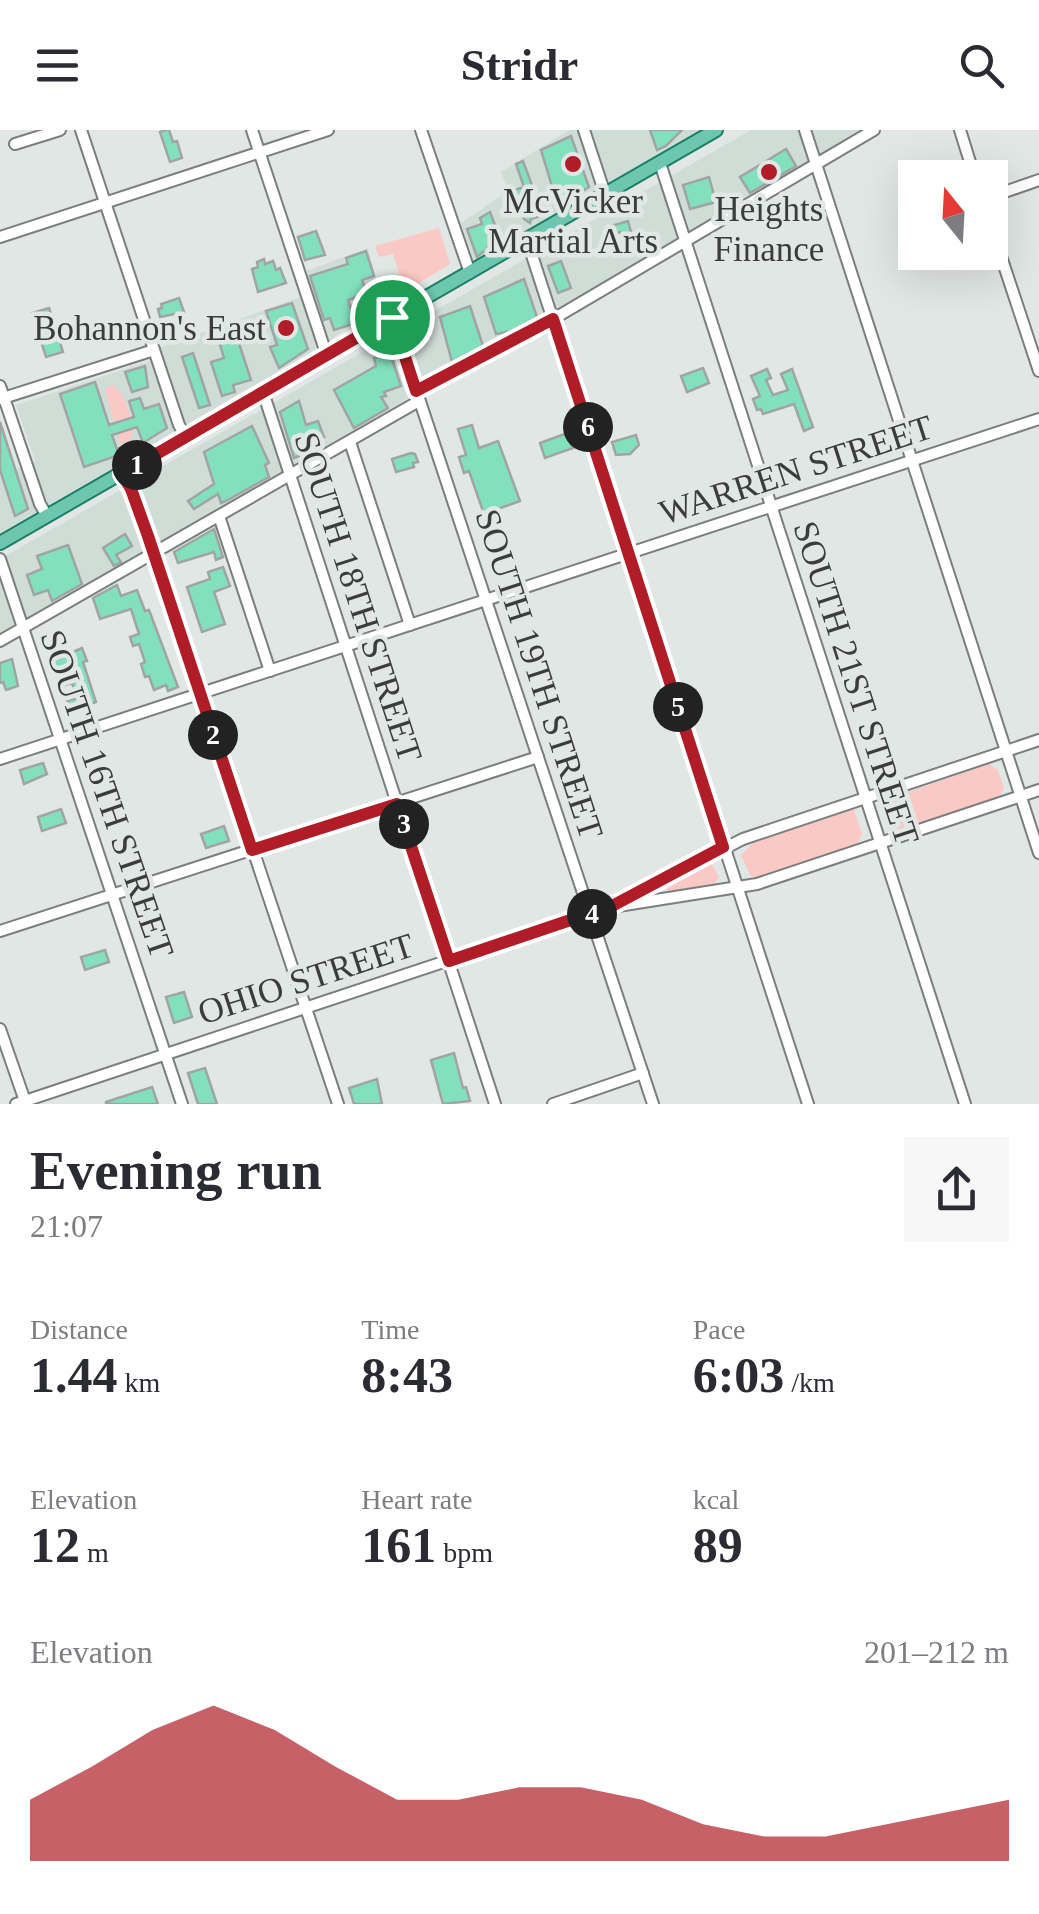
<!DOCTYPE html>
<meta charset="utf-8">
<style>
body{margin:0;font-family:"Times New Roman",serif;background:#f7f7f7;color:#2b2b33;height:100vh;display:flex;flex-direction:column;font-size:38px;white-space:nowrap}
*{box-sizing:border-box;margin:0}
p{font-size:32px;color:#7c7c81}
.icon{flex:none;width:55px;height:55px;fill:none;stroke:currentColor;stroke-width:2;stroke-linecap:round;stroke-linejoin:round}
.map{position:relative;height:974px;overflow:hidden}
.panel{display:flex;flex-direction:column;background:#fff;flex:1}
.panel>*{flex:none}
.needle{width:65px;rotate:342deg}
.tools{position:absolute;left:898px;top:30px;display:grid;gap:20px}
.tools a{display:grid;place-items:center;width:110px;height:110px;border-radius:0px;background:#fff;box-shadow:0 10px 40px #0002;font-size:50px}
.pin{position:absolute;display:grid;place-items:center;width:85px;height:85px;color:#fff;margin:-42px;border:5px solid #fff;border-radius:50%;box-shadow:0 2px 10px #0007}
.km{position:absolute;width:50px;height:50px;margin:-25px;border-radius:50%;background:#222;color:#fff;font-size:28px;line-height:50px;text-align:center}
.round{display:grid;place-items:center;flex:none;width:105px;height:105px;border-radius:0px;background:#f7f7f7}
.overview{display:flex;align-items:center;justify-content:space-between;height:170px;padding:0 30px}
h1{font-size:55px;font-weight:700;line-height:75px}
.metrics{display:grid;grid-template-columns:repeat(3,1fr);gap:15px;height:170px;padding:10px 30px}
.metrics div{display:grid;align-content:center}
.metrics b{font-size:50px;font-weight:700}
.metrics small{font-size:28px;font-weight:400}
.metrics p{font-size:28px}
.chart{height:280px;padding:20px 30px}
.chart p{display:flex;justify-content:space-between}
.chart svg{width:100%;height:180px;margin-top:10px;fill:#b01d27;opacity:.7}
header{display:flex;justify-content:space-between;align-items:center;height:130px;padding:0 30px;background:#fff;font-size:45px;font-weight:700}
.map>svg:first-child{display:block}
.built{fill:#d0ddd7}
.green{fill:#fbc9c5}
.building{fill:#82e0be;stroke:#a0a5a3;stroke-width:2.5}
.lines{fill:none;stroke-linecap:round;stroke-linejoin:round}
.minor-casing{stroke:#7a7f7d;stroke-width:14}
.major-casing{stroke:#1c7e65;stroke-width:16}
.minor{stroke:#fff;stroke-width:10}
.major{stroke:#6dc7b0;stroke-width:12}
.route-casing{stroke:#fff;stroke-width:20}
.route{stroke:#b01d27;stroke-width:12}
.poi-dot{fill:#b01d27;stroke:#e1e7e5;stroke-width:4}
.labels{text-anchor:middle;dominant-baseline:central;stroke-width:9;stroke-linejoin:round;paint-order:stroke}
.poi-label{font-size:35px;fill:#3b3d3c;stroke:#e1e7e5}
.street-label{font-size:35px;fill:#3b3d3c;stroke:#e1e7e5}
</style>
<header><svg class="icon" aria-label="menu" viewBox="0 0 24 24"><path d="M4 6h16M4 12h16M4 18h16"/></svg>Stridr<svg class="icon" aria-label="search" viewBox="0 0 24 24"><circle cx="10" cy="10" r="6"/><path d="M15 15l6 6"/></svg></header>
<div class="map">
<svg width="1039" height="974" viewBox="0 0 1039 974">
<rect width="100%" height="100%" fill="#e1e7e5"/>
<g class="built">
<polygon points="569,0 704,0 474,133 461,93 508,61 501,42"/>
<polygon points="751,0 864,0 0,508 0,429"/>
<polygon points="368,118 382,171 315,222 0,403 0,346 35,331 16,275 161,227 159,218 300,167 310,158 306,141"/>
</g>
<g class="green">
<polygon points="439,98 450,134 392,169 387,153 399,143 393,124 379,127 375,116"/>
<path d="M113,255c13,9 22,40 18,55l-11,4 -14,-51v-5z"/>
<polygon points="989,634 997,639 1004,657 999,668 897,701 891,698 883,676 888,669"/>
<polygon points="850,678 854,679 862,704 856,716 754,748 750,745 741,725 754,712"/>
<polygon points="711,733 719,747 713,756 667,761 667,756"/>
</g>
<g class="building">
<polygon points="166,0 169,0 173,12 177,11 182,28 170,32 160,2"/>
<polygon points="650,0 682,0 666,16 657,20"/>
<polygon points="571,6 589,57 558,76 541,20"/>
<polygon points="786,19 796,36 750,63 740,47"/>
<polygon points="523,31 543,85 531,89 530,93 524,89 514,60 524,57 516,34"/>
<polygon points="709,47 716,72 690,79 683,55"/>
<polygon points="490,82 500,108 477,127 467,99 482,94 480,88"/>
<polygon points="628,91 634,113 624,116 620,102 614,104 611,96"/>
<polygon points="316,101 325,125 305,130 298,107"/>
<polygon points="366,121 374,146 362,150 367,164 348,170 356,193 334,200 330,188 324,190 310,146 348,134 346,128"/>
<polygon points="264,129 265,134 273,131 276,140 280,138 286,153 258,162 252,139 258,137 257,132"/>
<polygon points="561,131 571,158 558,163 548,136"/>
<polygon points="524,149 537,187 511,201 496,204 484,167"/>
<polygon points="179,168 184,182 160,187 158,179 162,178 161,174"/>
<polygon points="292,173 308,219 279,238 270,217 277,215 266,181"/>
<polygon points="470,176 483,216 452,232 440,187"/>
<polygon points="49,178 63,222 46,227 32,183"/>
<polygon points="232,192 251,250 233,255 235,262 222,266 211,232 224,228 215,198"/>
<polygon points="193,223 210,275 199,278 182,227"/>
<polygon points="390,223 401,256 384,262 386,266 381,267 388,278 354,298 334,260 376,236 374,228"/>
<polygon points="145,236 148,257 132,262 125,242"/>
<polygon points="703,238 709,253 687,262 681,246"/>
<polygon points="767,239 771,248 766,250 773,265 788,260 781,244 792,239 813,297 804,301 794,274 763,284 761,279 757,280 753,269 760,266 751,246"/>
<polygon points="95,252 109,295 134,287 129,271 140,268 144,279 159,274 167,298 143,313 137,297 112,305 119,325 84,337 60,264"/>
<polygon points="299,271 306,295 318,291 324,307 311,311 315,321 294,328 280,282"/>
<polygon points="0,292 28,379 15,386 0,340"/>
<polygon points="472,295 479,318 498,311 520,371 484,384 469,341 464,343 459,327 466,325 458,299"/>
<polygon points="252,296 269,333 265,335 269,347 228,370 221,373 218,364 194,379 188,371 214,354 204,322"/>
<polygon points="567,303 573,318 545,328 540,313"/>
<polygon points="636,305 639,315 630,324 616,325 612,312"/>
<polygon points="411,323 415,324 418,332 413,333 414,337 396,342 392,329"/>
<polygon points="214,399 223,427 216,430 214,422 178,433 174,422"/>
<polygon points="125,404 132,416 116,425 121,432 114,436 103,418"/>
<polygon points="68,415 82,454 52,471 48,460 34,465 27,445 42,439 37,426"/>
<polygon points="223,437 230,456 214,462 225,494 202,502 187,457 210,449 208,442"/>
<polygon points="117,455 121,466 137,460 145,481 149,480 178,557 168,561 166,555 154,560 149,546 145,547 141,534 145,532 139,514 133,516 130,507 139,504 131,479 100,489 93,468"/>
<polygon points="82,518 87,531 83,532 96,572 70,582 67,571 77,568 72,553 62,556 53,531"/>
<polygon points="12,529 18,556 6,560 3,552 0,553 0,533"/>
<polygon points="43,633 47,644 24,654 20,640"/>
<polygon points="61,679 66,693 42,701 38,687"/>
<polygon points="224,696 229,711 206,718 201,704"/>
<polygon points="105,820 109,832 85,840 81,827"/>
<polygon points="184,862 192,887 174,893 166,867"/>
<polygon points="454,923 463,958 466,957 470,971 443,974 431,930"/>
<polygon points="205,938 217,974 198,974 188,943"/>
<polygon points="377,949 382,974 354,974 349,958"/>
<polygon points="152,957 158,974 106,974 106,972"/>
</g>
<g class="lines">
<g class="minor-casing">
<g id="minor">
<polyline points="81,0 179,295 186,307"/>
<polyline points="252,0 327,226"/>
<polyline points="421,0 470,143"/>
<polyline points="584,0 605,64"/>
<polyline points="805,0 1039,723"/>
<polyline points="960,0 975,48"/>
<polyline points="15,14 60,0"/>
<polyline points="660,33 965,974"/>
<polyline points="990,67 1039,50"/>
<polyline points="990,93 1039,241"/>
<polyline points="0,107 328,0"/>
<polyline points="527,110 808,974"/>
<polyline points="392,187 653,974"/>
<polyline points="0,256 40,374 47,386"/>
<polyline points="416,261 560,185 874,0"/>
<polyline points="263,262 495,974"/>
<polyline points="0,269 154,220"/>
<polyline points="350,312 410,495"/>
<polyline points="122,344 131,359 148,406 338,974"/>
<polyline points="219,386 270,541"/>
<polyline points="0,429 182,974"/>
<polyline points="0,511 419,271"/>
<polyline points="0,629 1039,289"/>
<polyline points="618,776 757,754 1039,660"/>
<polyline points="0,801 538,627"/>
<polyline points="0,899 26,974"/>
<polyline points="16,974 612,776 743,709 1039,610"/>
<polyline points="553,974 643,943"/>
</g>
</g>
<g class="major-casing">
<polyline id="major" points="0,413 716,0"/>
</g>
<use href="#minor" class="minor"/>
<use href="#major" class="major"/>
</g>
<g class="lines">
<g class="route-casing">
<polygon id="route" points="392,187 416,261 553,189 723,717 612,776 449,831 397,674 252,720 148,406 131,359 122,344"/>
</g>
<use href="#route" class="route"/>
</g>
<g class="poi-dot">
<circle cx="573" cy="34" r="10"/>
<circle cx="769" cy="42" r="10"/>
<circle cx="286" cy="198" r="10"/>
</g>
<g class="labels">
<g class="poi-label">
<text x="573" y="71">McVicker<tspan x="573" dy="40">Martial Arts</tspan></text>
<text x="769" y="79">Heights<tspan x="769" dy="40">Finance</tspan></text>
<text x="266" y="198" text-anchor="end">Bohannon's East</text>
</g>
<g class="street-label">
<text transform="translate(796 340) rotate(-18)">WARREN STREET</text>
<text transform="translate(358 467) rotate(72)">SOUTH 18TH STREET</text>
<text transform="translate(539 544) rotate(72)">SOUTH 19TH STREET</text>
<text transform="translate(856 553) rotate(72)">SOUTH 21ST STREET</text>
<text transform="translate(107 664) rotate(71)">SOUTH 16TH STREET</text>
<text transform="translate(306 849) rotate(-18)">OHIO STREET</text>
</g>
</g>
</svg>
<div class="tools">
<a><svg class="needle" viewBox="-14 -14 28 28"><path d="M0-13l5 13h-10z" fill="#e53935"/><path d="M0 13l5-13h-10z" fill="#7c7c81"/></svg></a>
</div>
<div class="pin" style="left:392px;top:187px;background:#1e9e55"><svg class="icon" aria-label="arrive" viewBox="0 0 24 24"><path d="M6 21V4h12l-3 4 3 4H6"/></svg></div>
<b class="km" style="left:137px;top:335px">1</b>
<b class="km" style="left:213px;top:605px">2</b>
<b class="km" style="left:404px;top:694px">3</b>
<b class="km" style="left:592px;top:784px">4</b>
<b class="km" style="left:678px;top:577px">5</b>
<b class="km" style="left:588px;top:297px">6</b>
</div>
<section class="panel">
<div class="overview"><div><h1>Evening run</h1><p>21:07</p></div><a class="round"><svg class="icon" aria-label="share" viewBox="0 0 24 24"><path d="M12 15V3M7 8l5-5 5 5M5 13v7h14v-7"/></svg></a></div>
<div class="metrics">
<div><p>Distance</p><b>1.44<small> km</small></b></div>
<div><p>Time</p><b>8:43</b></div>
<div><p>Pace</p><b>6:03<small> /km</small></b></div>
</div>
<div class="metrics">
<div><p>Elevation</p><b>12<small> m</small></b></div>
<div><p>Heart rate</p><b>161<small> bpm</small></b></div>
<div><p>kcal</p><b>89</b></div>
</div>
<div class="chart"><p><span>Elevation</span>201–212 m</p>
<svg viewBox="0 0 160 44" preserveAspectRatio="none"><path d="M0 44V29L10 21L20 12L30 6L40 12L50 21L60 29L70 29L80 26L90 26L100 29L110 35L120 38L130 38L140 35L150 32L160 29V44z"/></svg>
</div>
</section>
